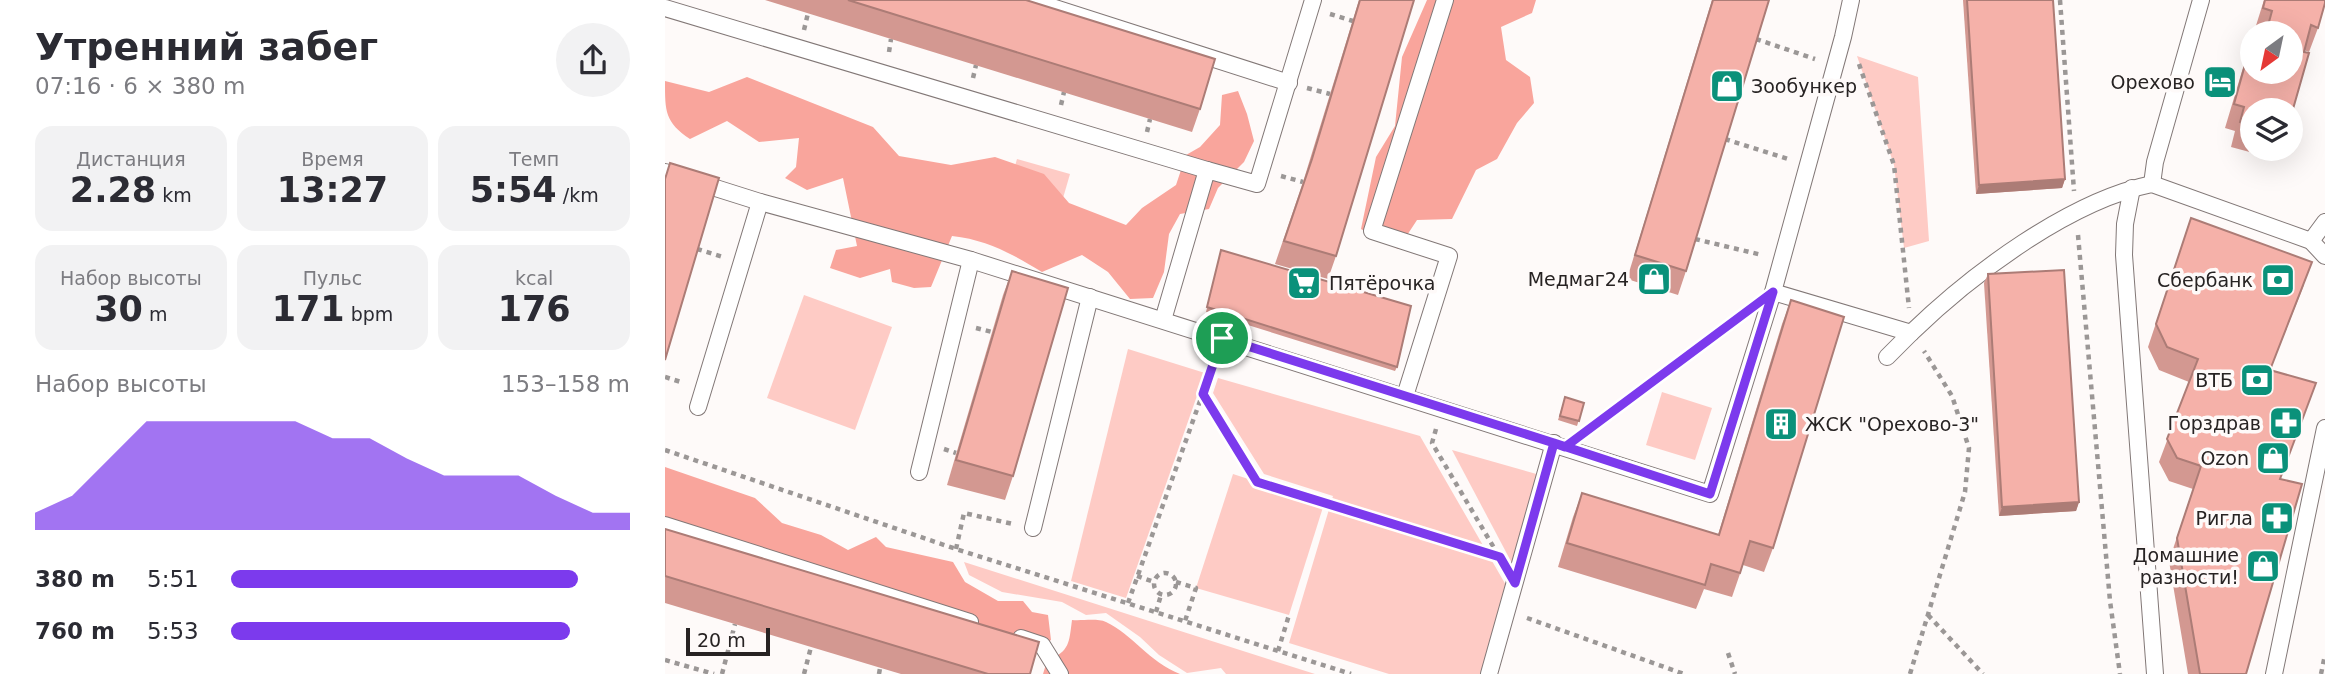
<!DOCTYPE html>
<html lang="ru">
<meta charset="utf-8">
<style>
body{margin:0;font-family:"DejaVu Sans",sans-serif;background:#f2f2f3;color:#2b2b33;height:100vh;display:flex;flex-direction:column;font-size:26px;white-space:nowrap}
*{box-sizing:border-box;margin:0}
p{font-size:23px;color:#7c7c81}
.icon{flex:none;width:38px;height:38px;fill:none;stroke:currentColor;stroke-width:2;stroke-linecap:round;stroke-linejoin:round}
.map{position:relative;flex:1;overflow:hidden}
.drawer{display:flex;flex-direction:column;background:#fff;width:665px}
.drawer>*{flex:none}
.needle{width:46px;rotate:213deg}
.tools{position:absolute;left:1575px;top:21px;display:grid;gap:14px}
.tools a{display:grid;place-items:center;width:63px;height:63px;border-radius:50%;background:#fff;box-shadow:0 7px 28px #0002;font-size:35px}
.scale{position:absolute;left:21px;bottom:18px;width:84px;box-sizing:border-box;padding-left:7px;border:4px solid #272323;border-top:0;font-size:19px;line-height:24px;white-space:nowrap;color:#272323;-webkit-text-stroke:5px #fefaf9;paint-order:stroke}
.pin{position:absolute;display:grid;place-items:center;width:60px;height:60px;color:#fff;margin:-30px;border:4px solid #fff;border-radius:50%;box-shadow:0 2px 7px #0007}
.round{display:grid;place-items:center;flex:none;width:74px;height:74px;border-radius:37px;background:#f2f2f3}
.summary{display:flex;align-items:center;justify-content:space-between;height:119px;padding:0 35px}
h1{font-size:38px;font-weight:800;line-height:52px}
.figures{display:grid;grid-template-columns:repeat(3,1fr);gap:10px;height:119px;padding:7px 35px}
.figures div{display:grid;align-content:center;border-radius:18px;background:#f2f2f3;text-align:center}
.figures b{font-size:35px;font-weight:800}
.figures small{font-size:19px;font-weight:400}
.figures p{font-size:19px}
.chart{height:196px;padding:14px 35px}
.chart p{display:flex;justify-content:space-between}
.chart svg{width:100%;height:126px;margin-top:7px;fill:#7c3aed;opacity:.7}
ul{padding:0 35px;list-style:none;font-size:23px}
li{display:grid;grid-template-columns:112px 84px 1fr;align-items:center;height:52px}
li i{height:18px;border-radius:9px;background:#7c3aed}
main{display:flex;flex:1;min-height:0}
.map>svg:first-child{display:block}
.green{fill:#fecbc5}
.forest{fill:#f9a59c}
.lines{fill:none;stroke-linecap:round;stroke-linejoin:round}
.service-casing{stroke:#827877;stroke-width:18}
.path{stroke:#9b9796;stroke-width:4.5;stroke-dasharray:5 5;stroke-linecap:butt}
.service{stroke:#fff;stroke-width:16}
.wall{fill:#d39891}
.shaded-wall{fill:#ac7c76}
.building{fill:#f5b1a9;stroke:#ac7c76;stroke-width:2}
.route-casing{stroke:#fff;stroke-width:14}
.route{stroke:#7c3aed;stroke-width:9}
.labels{text-anchor:middle;dominant-baseline:central;stroke-width:7;stroke-linejoin:round;paint-order:stroke}
.poi-label{font-size:19px;fill:#272323;stroke:#fefaf9;text-anchor:end}
</style>
<main>
<section class="drawer">
<div class="summary"><div><h1>Утренний забег</h1><p>07:16 · 6 × 380 m</p></div><a class="round"><svg class="icon" aria-label="share" viewBox="0 0 24 24"><path d="M12 15V3M7 8l5-5 5 5M5 13v7h14v-7"/></svg></a></div>
<div class="figures">
<div><p>Дистанция</p><b>2.28<small> km</small></b></div>
<div><p>Время</p><b>13:27</b></div>
<div><p>Темп</p><b>5:54<small> /km</small></b></div>
</div>
<div class="figures">
<div><p>Набор высоты</p><b>30<small> m</small></b></div>
<div><p>Пульс</p><b>171<small> bpm</small></b></div>
<div><p>kcal</p><b>176</b></div>
</div>
<div class="chart"><p><span>Набор высоты</span>153–158 m</p>
<svg viewBox="0 0 160 44" preserveAspectRatio="none"><path d="M0 44V38L10 32L20 19L30 6L40 6L50 6L60 6L70 6L80 12L90 12L100 19L110 25L120 25L130 25L140 32L150 38L160 38V44z"/></svg>
</div>
<ul>
<li><b>380 m</b>5:51<i style="width:87%"></i></li>
<li><b>760 m</b>5:53<i style="width:85%"></i></li>
</ul>
</section>
<div class="map">
<svg width="1660" height="674" viewBox="0 0 1660 674">
<rect width="100%" height="100%" fill="#fefaf9"/>
<g class="green">
<polygon points="1192,56 1253,77 1264,241 1239,248 1229,165"/>
<polygon points="352,159 405,174 387,236 334,221"/>
<polygon points="139,295 227,327 190,430 102,398"/>
<polygon points="463,349 540,373 461,598 406,581"/>
<polygon points="553,378 755,436 842,587 816,674 724,674 624,643 668,496 599,474 548,393"/>
<polygon points="997,392 1047,408 1030,460 981,445"/>
<polygon points="787,450 875,475 850,569"/>
<polygon points="568,474 659,504 624,615 531,588"/>
<polygon points="299,562 650,674 561,674 556,668 522,673 494,655 475,637 441,613 421,615 397,602 337,592 304,575"/>
</g>
<g class="forest">
<polygon points="762,0 871,0 867,13 836,27 841,60 865,77 869,103 852,123 832,159 811,170 787,219 752,220 733,249 696,229 711,157 730,126 737,57"/>
<path d="M82,77l126,50 26,29 52,9 44,-8 49,17 25,29 57,22 16,-17 34,-23 10,-30 14,-8 20,-22 2,-30 16,-4 9,23 7,27 -10,21 -26,26 -9,21 -29,5 -11,20 -5,38 -11,26 -23,1 -22,-27 -26,-17 -40,17c-30,-18 -54,-32 -90,-36l-21,51 -17,1 -22,-6 -2,-13 -30,9 -30,-10 6,-18 21,-4 -14,-68 -36,12 -22,-12 11,-11 3,-29 -40,4 -32,-21 -37,18c-25,-17 -25,-27 -25,-58l44,11z"/>
<polygon points="0,467 90,498 117,523 156,535 183,550 211,537 221,547 288,562 300,582 333,601 358,601 367,612 383,615 386,640 370,650 0,544"/>
<path d="M407,620c10,1 25,-2 34,2 26,12 43,40 74,52h-137l4,-13c23,-10 22,-18 25,-41z"/>
</g>
<g class="lines">
<g class="service-casing">
<g id="service">
<polyline points="365,0 624,83"/>
<polyline points="0,8 542,170"/>
<polyline points="0,172 95,202 306,260 1045,494 1108,292 1178,37 1186,0"/>
<polyline points="1487,184 1490,162 1536,0"/>
<polyline points="1467,188 1460,224 1459,255 1490,674"/>
<polyline points="1646,241 1660,222"/>
<path d="M1108,292l138,41c61,-59 158,-132 241,-149l159,57 14,15"/>
<polyline points="498,320 542,170 592,184 648,0"/>
<polyline points="1222,357 1246,333"/>
<polyline points="740,396 784,256 707,231 780,0"/>
<polyline points="33,407 95,202"/>
<polyline points="254,472 306,260"/>
<polyline points="0,525 305,622"/>
<polyline points="368,528 425,297"/>
<polyline points="356,638 377,645 395,674"/>
<polyline points="824,674 889,443"/>
<polyline points="1609,674 1660,428"/>
</g>
</g>
<g class="path">
<polyline points="1395,0 1409,191"/>
<polyline points="665,14 688,21"/>
<polyline points="139,30 143,13"/>
<polyline points="1091,39 1150,59"/>
<polyline points="224,52 226,39"/>
<polyline points="1194,64 1229,165 1244,308"/>
<polyline points="308,78 311,65"/>
<polyline points="642,88 665,94"/>
<polyline points="396,105 399,92"/>
<polyline points="482,132 485,119"/>
<polyline points="1060,139 1123,159"/>
<polyline points="616,176 638,182"/>
<polyline points="1413,235 1445,601 1455,674"/>
<polyline points="1030,239 1097,255"/>
<polyline points="32,249 58,257"/>
<polyline points="311,328 327,332"/>
<polyline points="0,377 19,383"/>
<polyline points="538,394 592,482 835,557"/>
<polyline points="771,429 767,443 835,558"/>
<polyline points="920,431 1079,314"/>
<polyline points="279,449 291,453"/>
<polyline points="0,450 291,549 686,674"/>
<polyline points="291,549 299,513 348,524"/>
<circle cx="500" cy="584" r="11"/>
<polyline points="472,576 489,582"/>
<polyline points="511,582 531,588 520,621"/>
<polyline points="463,603 550,359"/>
<polyline points="491,612 496,595"/>
<polyline points="1263,615 1318,674"/>
<polyline points="862,618 1019,674"/>
<polyline points="613,651 624,615"/>
<polyline points="1063,653 1070,674"/>
<polyline points="0,660 49,674"/>
<polyline points="57,674 70,624"/>
<polyline points="139,674 146,647"/>
<polyline points="214,674 215,668"/>
<polyline points="1245,674 1300,492 1304,448 1287,396 1259,351"/>
<polyline points="1656,674 1660,655"/>
</g>
<use href="#service" class="service"/>
</g>
<g class="wall">
<polygon points="100,0 361,0 535,109 527,132"/>
<polygon points="694,0 749,0 671,256 663,279 610,264 638,182"/>
<polygon points="1047,0 1104,0 1021,271 1013,295 962,279"/>
<polygon points="1298,0 1388,0 1400,179 1397,188 1311,194"/>
<polygon points="1599,0 1660,0 1653,28 1644,52 1639,50 1587,110 1587,149 1611,149 1607,158 1566,147 1570,131 1560,128 1577,71 1585,47 1587,72 1626,33 1593,33 1589,32"/>
<polygon points="1526,218 1639,285 1605,370 1615,479 1581,674 1523,674 1504,561 1528,489 1504,481 1494,462 1524,382 1494,370 1483,347"/>
<polygon points="556,250 732,367 730,371 541,312"/>
<polygon points="347,271 348,476 340,500 282,485 338,295"/>
<polygon points="1323,274 1414,502 1411,511 1334,516 1319,283"/>
<polygon points="1126,300 1108,548 1099,572 1078,565 1067,597 1039,589 1031,609 893,567 908,517 917,493 1053,535 1117,324"/>
<polygon points="900,397 919,403 912,426 893,420"/>
<polygon points="0,529 365,674 236,674 0,603"/>
</g>
<g class="shaded-wall">
<polygon points="1400,179 1397,188 1311,194 1314,185"/>
<polygon points="1414,502 1411,511 1334,516 1337,507"/>
</g>
<g class="building">
<polygon points="183,0 361,0 550,59 535,109"/>
<polygon points="695,0 749,0 671,256 619,241 647,159"/>
<polygon points="1048,0 1104,0 1021,271 970,255"/>
<polygon points="1302,0 1388,0 1400,179 1314,185"/>
<polygon points="1600,0 1660,0 1660,3 1653,28 1646,25 1639,52 1644,53 1626,116 1626,110 1587,110 1587,126 1575,122 1579,107 1569,104 1585,47 1587,47 1587,72 1626,72 1626,33 1601,33 1607,11 1598,8"/>
<polygon points="5,163 54,178 0,360 0,179"/>
<polygon points="1526,218 1647,262 1605,370 1651,383 1615,479 1637,484 1581,674 1535,674 1512,538 1536,466 1512,458 1502,439 1533,359 1502,347 1491,324"/>
<polygon points="556,250 746,306 732,367 542,307"/>
<polygon points="1399,270 1414,502 1337,507 1323,274"/>
<polygon points="347,271 403,288 348,476 291,460"/>
<polygon points="1126,300 1179,317 1108,548 1085,541 1075,573 1046,564 1040,585 902,543 917,493 1054,535"/>
<polygon points="900,397 919,403 914,421 895,416"/>
<polygon points="0,529 374,642 365,674 323,674 0,576"/>
</g>
<g class="lines">
<g class="route-casing">
<path id="route" d="M557,338l332,105 11,4 208,-155 -63,202c-52,-17 -104,-34 -156,-51l-39,140 -15,-26 -243,-75 -54,-88 19,-56"/>
</g>
<use href="#route" class="route"/>
</g>
<defs>
<g id="hotel-square" transform="scale(1.75)"><rect x="-9" y="-9" width="18" height="18" rx="4" fill="#0a917a" stroke="#fefaf9"/><path d="M-6-4.5h1.5V1H6V5H4.5V3h-9V5H-6ZM-4 0a1.8 1.8 0 1 1 3.6 0ZM.5 0V-2.5h3Q6-2.5 6 0Z" fill="#fff"/></g>
<g id="shop-square" transform="scale(1.75)"><rect x="-9" y="-9" width="18" height="18" rx="4" fill="#0a917a" stroke="#fefaf9"/><path d="M-5-2.5h2.3a2.7 3.5 0 0 1 5.4 0H5L5.5 6h-11ZM-1.5-2.5h3a1.5 2.3 0 0 0-3 0Z" fill="#fff"/></g>
<g id="bank-square" transform="scale(1.75)"><rect x="-9" y="-9" width="18" height="18" rx="4" fill="#0a917a" stroke="#fefaf9"/><path d="M-6-4H6V4H-6ZM0-2.3a2.3 2.3 0 1 0 0 4.6a2.3 2.3 0 1 0 0-4.6Z" fill="#fff"/></g>
<g id="supermarket-square" transform="scale(1.75)"><rect x="-9" y="-9" width="18" height="18" rx="4" fill="#0a917a" stroke="#fefaf9"/><path d="M-6-5.5h2.5l.6 2H6L4.5 2H-2.5L-4.4-4H-6ZM-1.5 3.2a1.3 1.3 0 1 0 .1 0ZM3 3.2a1.3 1.3 0 1 0 .1 0Z" fill="#fff"/></g>
<g id="pharmacy-square" transform="scale(1.75)"><rect x="-9" y="-9" width="18" height="18" rx="4" fill="#0a917a" stroke="#fefaf9"/><path d="M-2-6h4v4h4v4h-4v4h-4v-4h-4v-4h4Z" fill="#fff"/></g>
<g id="building-square" transform="scale(1.75)"><rect x="-9" y="-9" width="18" height="18" rx="4" fill="#0a917a" stroke="#fefaf9"/><path d="M-4-6H4V6H1V3H-1V6H-4ZM-2.5-4.3h1.7v1.8h-1.7ZM.8-4.3h1.7v1.8H.8ZM-2.5-1h1.7V.8h-1.7ZM.8-1h1.7V.8H.8Z" fill="#fff"/></g>
</defs>
<g fill-rule="evenodd">
<use href="#hotel-square" x="1555" y="82"/>
<use href="#shop-square" x="1062" y="86"/>
<use href="#shop-square" x="989" y="279"/>
<use href="#bank-square" x="1613" y="280"/>
<use href="#supermarket-square" x="639" y="283"/>
<use href="#bank-square" x="1592" y="380"/>
<use href="#pharmacy-square" x="1621" y="423"/>
<use href="#building-square" x="1116" y="424"/>
<use href="#shop-square" x="1608" y="458"/>
<use href="#pharmacy-square" x="1612" y="518"/>
<use href="#shop-square" x="1598" y="566"/>
</g>
<g class="labels">
<g class="poi-label">
<text x="1530" y="82">Орехово</text>
<text x="1086" y="86" text-anchor="start">Зообункер</text>
<text x="964" y="279">Медмаг24</text>
<text x="1588" y="280">Сбербанк</text>
<text x="664" y="283" text-anchor="start">Пятёрочка</text>
<text x="1568" y="380">ВТБ</text>
<text x="1596" y="423">Горздрав</text>
<text x="1140" y="424" text-anchor="start">ЖСК "Орехово-3"</text>
<text x="1584" y="458">Ozon</text>
<text x="1588" y="518">Ригла</text>
<text x="1574" y="555">Домашние<tspan x="1574" dy="22">разности!</tspan></text>
</g>
</g>
</svg>
<div class="tools">
<a><svg class="needle" viewBox="-14 -14 28 28"><path d="M0-13l5 13h-10z" fill="#e53935"/><path d="M0 13l5-13h-10z" fill="#7c7c81"/></svg></a>
<a><svg class="icon" aria-label="layers" viewBox="0 0 24 24"><path d="M12 4l9 5-9 5-9-5zM3 14l9 5 9-5"/></svg></a>
</div>
<div class="scale">20 m</div>
<div class="pin" style="left:557px;top:338px;background:#1e9e55"><svg class="icon" aria-label="arrive" viewBox="0 0 24 24"><path d="M6 21V4h12l-3 4 3 4H6"/></svg></div>
</div>
</main>
